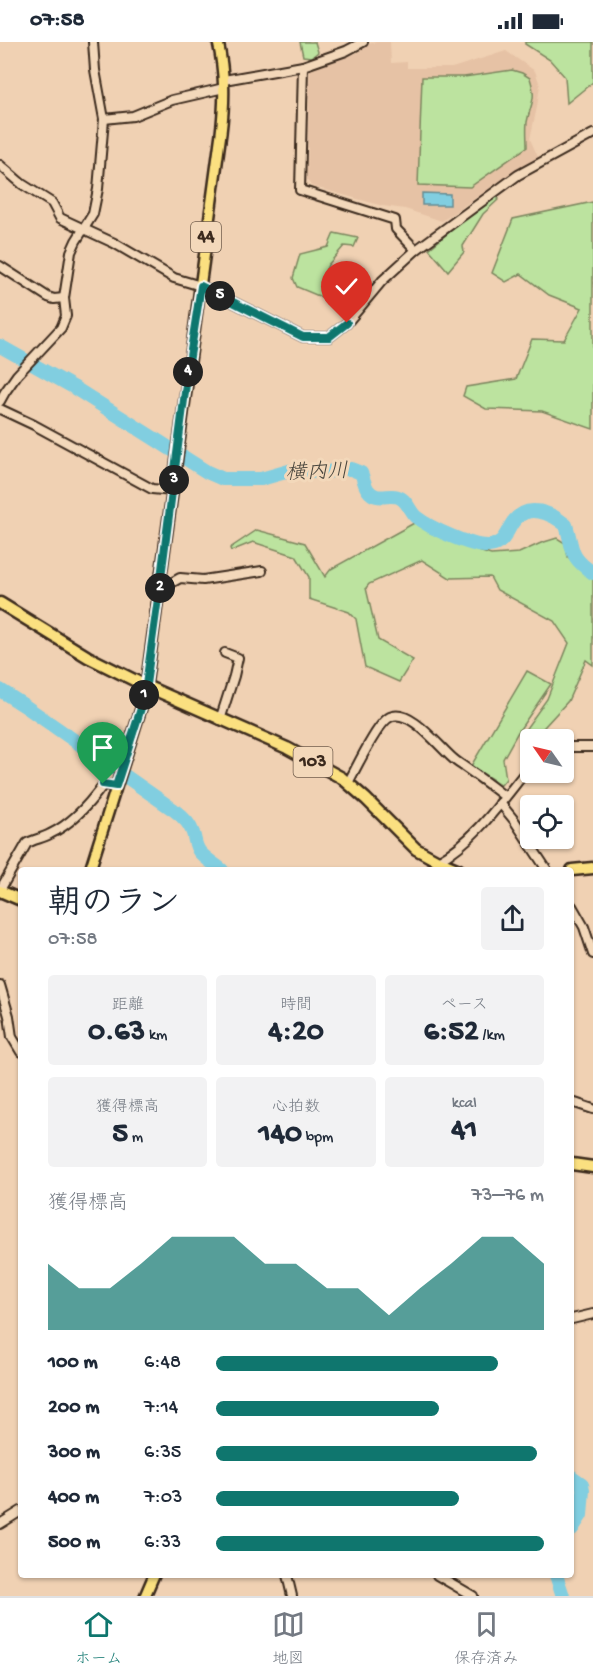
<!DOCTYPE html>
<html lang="ja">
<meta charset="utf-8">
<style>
body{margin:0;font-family:"Gochi Hand","Klee One",sans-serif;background:#f2f2f3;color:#1f2937;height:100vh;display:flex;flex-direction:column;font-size:22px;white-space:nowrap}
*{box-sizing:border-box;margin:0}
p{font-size:20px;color:#747a83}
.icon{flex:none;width:33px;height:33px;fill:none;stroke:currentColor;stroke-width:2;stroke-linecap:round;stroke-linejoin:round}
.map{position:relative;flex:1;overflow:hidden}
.drawer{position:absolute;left:18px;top:825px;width:556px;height:711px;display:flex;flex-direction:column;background:#fff;border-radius:6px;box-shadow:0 2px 4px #0004}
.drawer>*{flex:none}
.needle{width:39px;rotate:304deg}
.fabs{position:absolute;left:520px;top:687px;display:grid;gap:12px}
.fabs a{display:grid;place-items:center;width:54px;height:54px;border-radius:6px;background:#fff;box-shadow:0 2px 4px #0004;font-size:30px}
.pin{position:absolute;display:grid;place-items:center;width:51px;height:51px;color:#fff;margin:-62px -26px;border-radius:50% 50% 50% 0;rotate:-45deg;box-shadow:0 0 6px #0007}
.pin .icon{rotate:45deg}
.km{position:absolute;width:30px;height:30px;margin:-15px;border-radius:50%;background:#222;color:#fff;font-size:16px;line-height:30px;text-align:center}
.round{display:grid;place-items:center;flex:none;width:63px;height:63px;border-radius:6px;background:#f2f2f3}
.headline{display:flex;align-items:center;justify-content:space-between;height:102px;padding:0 30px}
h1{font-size:33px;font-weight:700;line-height:45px}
.figures{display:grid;grid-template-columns:repeat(3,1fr);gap:9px;height:102px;padding:6px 30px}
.figures div{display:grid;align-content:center;border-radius:6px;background:#f2f2f3;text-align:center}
.figures b{font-size:30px;font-weight:700}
.figures small{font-size:16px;font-weight:400}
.figures p{font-size:16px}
.chart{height:168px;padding:12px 30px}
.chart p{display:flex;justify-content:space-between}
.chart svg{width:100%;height:108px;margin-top:6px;fill:#0f766e;opacity:.7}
ul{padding:0 30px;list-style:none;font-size:20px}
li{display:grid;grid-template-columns:96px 72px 1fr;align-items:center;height:45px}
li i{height:15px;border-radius:8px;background:#0f766e}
.status{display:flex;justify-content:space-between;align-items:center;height:42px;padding:0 30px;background:#fff;direction:ltr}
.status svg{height:16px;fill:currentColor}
.menu{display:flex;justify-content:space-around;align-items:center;height:84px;border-top:2px solid #e0e1e3;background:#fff;font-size:16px;color:#747a83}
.menu a{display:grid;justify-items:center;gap:3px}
.menu .on{color:#0f766e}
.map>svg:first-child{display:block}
.built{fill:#e6c2a5}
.green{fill:#bce39f;stroke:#7c865e;stroke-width:1.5}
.water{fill:#81cee0;stroke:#658c92;stroke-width:1.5}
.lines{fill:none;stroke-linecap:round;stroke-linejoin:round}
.river{stroke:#81cee0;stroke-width:14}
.minor-casing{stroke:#3b2a1e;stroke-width:12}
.major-casing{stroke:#3b2a1e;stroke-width:14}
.highway-casing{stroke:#3b2a1e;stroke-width:15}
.minor{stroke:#f3d8ba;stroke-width:8}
.major{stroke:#fbe080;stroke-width:9}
.highway{stroke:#fbe080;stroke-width:10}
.route-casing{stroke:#fff;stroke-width:12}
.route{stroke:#0f766e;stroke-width:8}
.labels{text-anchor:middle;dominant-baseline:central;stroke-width:6;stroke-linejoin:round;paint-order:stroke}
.shield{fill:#f3d8ba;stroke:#725e4d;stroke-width:1.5}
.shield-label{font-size:18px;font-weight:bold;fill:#3b2a1e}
.water-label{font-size:21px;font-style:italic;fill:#46433b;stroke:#f3d8ba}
</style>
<div class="status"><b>07:58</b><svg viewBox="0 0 49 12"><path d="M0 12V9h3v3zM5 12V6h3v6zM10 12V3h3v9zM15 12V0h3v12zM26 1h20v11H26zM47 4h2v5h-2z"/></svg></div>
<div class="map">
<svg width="593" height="1554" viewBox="0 0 593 1554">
<rect width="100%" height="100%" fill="#f0d1b3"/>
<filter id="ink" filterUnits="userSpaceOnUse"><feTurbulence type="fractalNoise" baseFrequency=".0167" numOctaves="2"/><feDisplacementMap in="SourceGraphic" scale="12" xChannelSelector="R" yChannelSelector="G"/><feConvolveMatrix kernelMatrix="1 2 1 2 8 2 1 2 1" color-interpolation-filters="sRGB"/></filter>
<g filter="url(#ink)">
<polygon class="built" points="377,0 390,0 391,21 407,20 407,26 452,26 506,9 535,29 540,43 537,65 530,97 538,115 497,141 442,179 405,167 383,164 311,144 307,137 310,28 355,12 371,1"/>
<g class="green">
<polygon points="300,0 315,0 318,10 312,15 303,14"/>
<polygon points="525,0 593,0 593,40 567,61 565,35 550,18 525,2"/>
<path d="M512,28l10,3 8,5c7,22 1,24 -3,44 -1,8 0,17 0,25l-57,40 -52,-2 4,-108h42z"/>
<polygon points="495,152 499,157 483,172 463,204 464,210 448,229 429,207"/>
<polygon points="593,160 593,387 542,369 486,367 463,354 466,345 516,337 532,297 564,298 582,266 549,253 521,232 506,240 492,231 513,177"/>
<polygon points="334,191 358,196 354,205 344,204 328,223 322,237 338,247 333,260 297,245 293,236 300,212 328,205"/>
<polygon points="416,480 429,490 459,503 491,513 519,511 541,501 557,496 565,501 568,515 593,534 593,623 586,618 568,659 533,697 522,692 547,657 569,601 554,579 497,548 490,535 450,536 422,518 369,542 366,546 378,598 413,618 399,640 365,625 356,577 349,570 309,557 309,535 296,514 253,500 231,509 230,506 257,488 305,501 325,535 331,527"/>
<polygon points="527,629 551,642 518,690 503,717 506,737 501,743 471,724"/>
</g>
<polygon class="water" points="422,151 450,152 450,163 422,163"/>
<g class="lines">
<g class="river">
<path d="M0,304l73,41 134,85 16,7h38l28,-8 39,1 14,-3h9l10,4c3,6 3,12 7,17 9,13 24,1 34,9 6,4 8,13 14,18 14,11 55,30 73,29 15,-1 17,-14 24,-24 15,-20 38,-9 53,3 8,25 2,31 27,48"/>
<path d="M0,648l25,16 149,104c8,6 16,13 19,23 2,6 2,12 6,18 6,8 16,13 23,19"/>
<polyline points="572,1435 582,1442 583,1448 581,1473 572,1487"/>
<polyline points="556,1533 563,1554"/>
</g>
<g class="minor-casing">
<g id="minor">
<polyline points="303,24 300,148 395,178 396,187 416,208"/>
<polyline points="224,38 303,24 346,9 363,0"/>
<polyline points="104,77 133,74 172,58 224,46"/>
<polyline points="0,123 22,142 52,161 60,176 114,201 174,236 201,244 303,295 329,295 347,281 382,239 416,208 518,133 593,92"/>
<polyline points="0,224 48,255 54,257 64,256"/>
<polyline points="0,359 5,350 17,333 61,286 66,274 64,256 71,210 76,199 93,172 98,147 104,77 95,28 93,0"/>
<polyline points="0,367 34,383 152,447 173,449"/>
<polyline points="159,548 180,536 203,538 262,529"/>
<polyline points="220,678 234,634 238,616 225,611"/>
<polyline points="564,705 593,705"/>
<path d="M348,741c8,-14 29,-60 42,-66 21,-10 52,34 66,44 17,12 33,23 49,36"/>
<polyline points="500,761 514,778 547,828"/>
<path d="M438,819c39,-22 65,-62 93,-96"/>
<path d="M0,848l27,-47c8,-4 16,-5 23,-9 21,-10 40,-31 53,-49l13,1"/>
<polyline points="572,864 584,885 593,912"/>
<polyline points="0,943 9,974 12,995 21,1010"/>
<polyline points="572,1060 593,1067"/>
<polyline points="572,1277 593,1272"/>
<polyline points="0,1482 21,1469"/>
<polyline points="287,1533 292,1554"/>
<polyline points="437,1533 473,1554"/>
</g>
</g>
<g class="major-casing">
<g id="major">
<path d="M90,828l54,-171 2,-13 75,-553c4,-33 4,-59 -3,-91"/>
<polyline points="145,1554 154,1533"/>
</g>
</g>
<g class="highway-casing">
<g id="highway">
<polyline points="0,561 88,615 146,644 287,706 342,736 366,757 416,807 438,819 459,828"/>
<polyline points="572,828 593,826"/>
<polyline points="0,849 21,858"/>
<polyline points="572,1122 593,1125"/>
</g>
</g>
<use href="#minor" class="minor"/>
<use href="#major" class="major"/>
<use href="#highway" class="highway"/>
</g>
</g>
<g class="lines" filter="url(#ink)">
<g class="route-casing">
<polyline id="route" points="103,742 116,744 144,657 161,535 188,327 201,244 303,295 329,295 347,281"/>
</g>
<use href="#route" class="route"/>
</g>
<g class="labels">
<g class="shield">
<rect x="191" y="180" width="30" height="30" rx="4.5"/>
<rect x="293.5" y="705" width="39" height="30" rx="4.5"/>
</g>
<g class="shield-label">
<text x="206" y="195">44</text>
<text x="313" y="720">103</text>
</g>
<g class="water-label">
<text transform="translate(317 432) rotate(-2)">横内川</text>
</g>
</g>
</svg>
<div class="fabs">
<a><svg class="needle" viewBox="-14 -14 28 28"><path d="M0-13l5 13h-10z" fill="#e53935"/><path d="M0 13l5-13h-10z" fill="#747a83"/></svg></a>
<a><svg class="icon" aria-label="locate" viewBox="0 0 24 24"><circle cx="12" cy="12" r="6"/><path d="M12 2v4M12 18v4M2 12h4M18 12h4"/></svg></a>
</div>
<div class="pin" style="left:103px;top:742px;background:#1e9e55"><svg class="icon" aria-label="arrive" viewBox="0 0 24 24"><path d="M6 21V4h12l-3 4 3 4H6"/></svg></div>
<div class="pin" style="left:347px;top:281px;background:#d93025"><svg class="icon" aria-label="check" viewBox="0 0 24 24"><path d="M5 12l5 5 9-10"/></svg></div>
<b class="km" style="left:144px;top:653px">1</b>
<b class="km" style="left:160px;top:546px">2</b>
<b class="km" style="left:174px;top:438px">3</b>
<b class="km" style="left:188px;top:330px">4</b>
<b class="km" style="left:220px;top:254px">5</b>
<section class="drawer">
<div class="headline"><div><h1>朝のラン</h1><p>07:58</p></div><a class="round"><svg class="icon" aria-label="share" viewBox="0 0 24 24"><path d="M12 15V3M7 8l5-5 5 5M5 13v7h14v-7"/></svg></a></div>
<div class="figures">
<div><p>距離</p><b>0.63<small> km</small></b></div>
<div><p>時間</p><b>4:20</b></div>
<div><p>ペース</p><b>6:52<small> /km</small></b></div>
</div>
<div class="figures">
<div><p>獲得標高</p><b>5<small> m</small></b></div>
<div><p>心拍数</p><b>140<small> bpm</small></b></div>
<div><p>kcal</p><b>41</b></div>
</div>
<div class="chart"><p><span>獲得標高</span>73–76 m</p>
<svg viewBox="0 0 160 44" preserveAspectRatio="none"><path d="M0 44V17L10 27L20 27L30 17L40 6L50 6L60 6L70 17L80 17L90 27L100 27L110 38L120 27L130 17L140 6L150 6L160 17V44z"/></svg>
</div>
<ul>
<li><b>100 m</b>6:48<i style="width:86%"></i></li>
<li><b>200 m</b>7:14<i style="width:68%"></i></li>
<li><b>300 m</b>6:35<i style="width:98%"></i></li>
<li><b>400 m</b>7:03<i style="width:74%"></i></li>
<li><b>500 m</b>6:33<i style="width:100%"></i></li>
</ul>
</section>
</div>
<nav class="menu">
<a class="on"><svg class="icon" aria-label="home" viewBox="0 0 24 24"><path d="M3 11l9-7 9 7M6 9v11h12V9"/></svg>ホーム</a>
<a><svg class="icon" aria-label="map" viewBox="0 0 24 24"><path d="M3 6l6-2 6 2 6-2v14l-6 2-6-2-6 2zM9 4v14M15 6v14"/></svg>地図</a>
<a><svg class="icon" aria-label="saved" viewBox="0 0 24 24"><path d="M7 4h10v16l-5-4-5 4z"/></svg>保存済み</a>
</nav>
